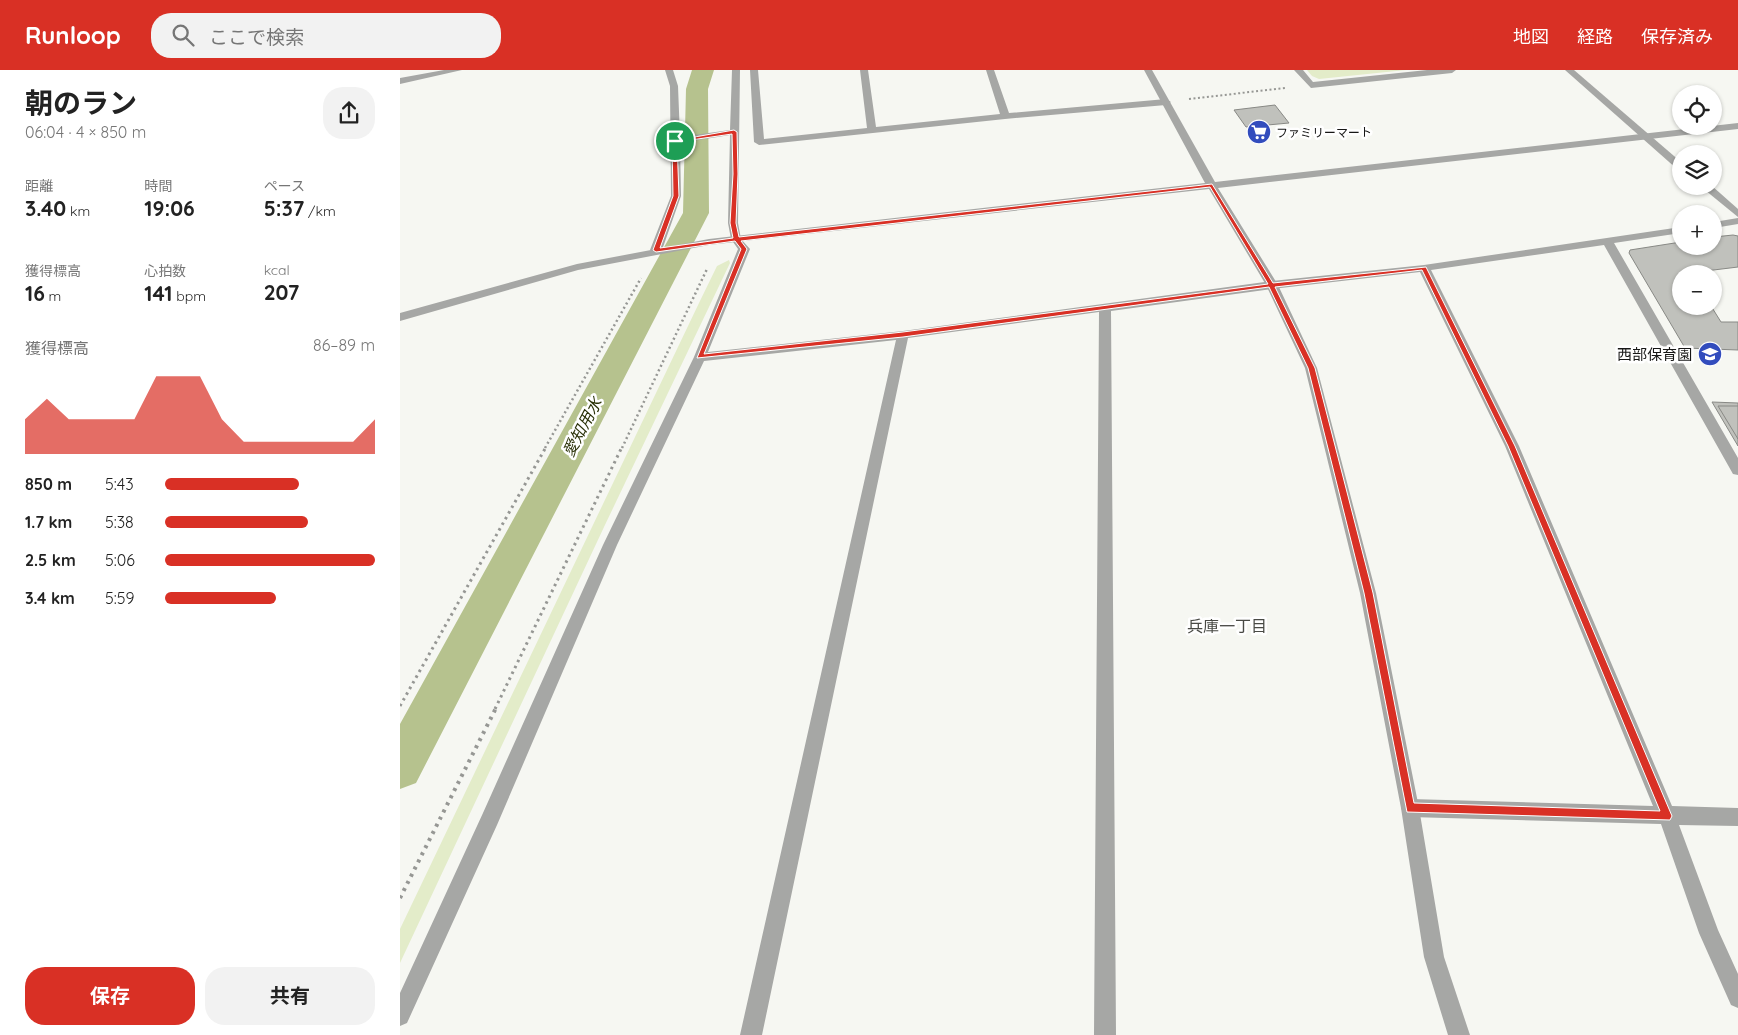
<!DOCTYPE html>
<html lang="ja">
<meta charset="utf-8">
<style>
body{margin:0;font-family:Quicksand,"Noto Sans JP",sans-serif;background:#f2f2f2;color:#222;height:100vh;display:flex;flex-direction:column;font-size:19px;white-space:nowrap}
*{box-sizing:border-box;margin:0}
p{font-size:16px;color:#767676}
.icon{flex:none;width:28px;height:28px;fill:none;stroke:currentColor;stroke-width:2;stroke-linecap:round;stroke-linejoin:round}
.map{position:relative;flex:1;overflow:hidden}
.details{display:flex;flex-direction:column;background:#fff;width:400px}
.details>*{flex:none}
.tools{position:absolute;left:1272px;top:15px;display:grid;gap:10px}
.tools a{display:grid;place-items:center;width:50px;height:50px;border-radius:50%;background:#fff;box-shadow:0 1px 4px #0004;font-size:25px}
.pin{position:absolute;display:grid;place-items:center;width:42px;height:42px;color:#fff;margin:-21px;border:2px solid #fff;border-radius:50%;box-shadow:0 1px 5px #0007}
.round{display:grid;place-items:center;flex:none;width:52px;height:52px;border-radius:20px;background:#f2f2f2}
.head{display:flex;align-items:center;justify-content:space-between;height:85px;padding:0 25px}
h1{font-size:28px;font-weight:700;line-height:38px}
.metrics{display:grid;grid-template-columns:repeat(3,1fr);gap:8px;height:85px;padding:5px 25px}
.metrics div{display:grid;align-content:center}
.metrics b{font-size:21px;font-weight:700}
.metrics small{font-size:14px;font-weight:400}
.metrics p{font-size:14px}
.chart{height:140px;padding:10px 25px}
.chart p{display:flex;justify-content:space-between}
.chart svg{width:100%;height:90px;margin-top:5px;fill:#d93025;opacity:.7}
.cta{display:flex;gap:10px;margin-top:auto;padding:10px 25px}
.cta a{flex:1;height:58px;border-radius:20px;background:#d93025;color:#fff;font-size:20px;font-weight:700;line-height:58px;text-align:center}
.cta a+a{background:#f2f2f2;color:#222}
ul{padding:0 25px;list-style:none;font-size:16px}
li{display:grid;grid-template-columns:80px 60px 1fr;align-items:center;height:38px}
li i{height:12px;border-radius:6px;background:#d93025}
header{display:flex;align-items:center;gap:30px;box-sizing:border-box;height:70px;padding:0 25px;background:#d93025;color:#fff}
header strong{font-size:24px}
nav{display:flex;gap:28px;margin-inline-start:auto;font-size:18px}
.search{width:350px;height:45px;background:#f2f2f2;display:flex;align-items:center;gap:12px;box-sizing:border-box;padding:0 18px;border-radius:20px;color:#767676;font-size:19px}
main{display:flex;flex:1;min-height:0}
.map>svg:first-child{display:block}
.green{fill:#e3ecc9}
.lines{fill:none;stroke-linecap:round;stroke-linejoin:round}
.canal{fill:#b6c28e;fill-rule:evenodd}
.building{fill:#c0c1bc;stroke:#888985}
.path-far3{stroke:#969794;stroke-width:2;stroke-dasharray:2 2.5;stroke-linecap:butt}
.path-far2{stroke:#969794;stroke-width:2.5;stroke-dasharray:2 3;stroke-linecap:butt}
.path-far1{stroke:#969794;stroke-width:3;stroke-dasharray:2.5 4;stroke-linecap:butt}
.path{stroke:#969794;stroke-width:4;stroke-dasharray:3 5;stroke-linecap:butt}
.minor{fill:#a6a7a5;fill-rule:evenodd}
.tertiary{fill:#a6a7a5;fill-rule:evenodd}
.route{fill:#d93025;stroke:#fff;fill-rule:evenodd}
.labels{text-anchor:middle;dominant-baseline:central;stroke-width:5;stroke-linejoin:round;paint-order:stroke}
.far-poi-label{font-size:12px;fill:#171716;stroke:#fff;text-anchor:start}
.poi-label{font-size:15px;fill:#171716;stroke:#fff;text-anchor:end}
.water-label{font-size:16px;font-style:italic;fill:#2c330a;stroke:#fff}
.neighbourhood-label{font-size:16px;fill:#494a45;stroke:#fff}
</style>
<header>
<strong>Runloop</strong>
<div class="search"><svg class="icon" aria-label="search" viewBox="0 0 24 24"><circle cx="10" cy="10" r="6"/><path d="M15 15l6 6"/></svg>ここで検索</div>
<nav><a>地図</a><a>経路</a><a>保存済み</a></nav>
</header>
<main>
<section class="details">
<div class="head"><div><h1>朝のラン</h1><p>06:04 · 4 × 850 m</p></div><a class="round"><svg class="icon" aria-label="share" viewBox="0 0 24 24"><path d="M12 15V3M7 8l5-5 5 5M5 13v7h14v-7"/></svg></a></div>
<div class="metrics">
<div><p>距離</p><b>3.40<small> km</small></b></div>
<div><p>時間</p><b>19:06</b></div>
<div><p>ペース</p><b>5:37<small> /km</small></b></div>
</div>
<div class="metrics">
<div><p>獲得標高</p><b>16<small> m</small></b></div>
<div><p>心拍数</p><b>141<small> bpm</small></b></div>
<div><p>kcal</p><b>207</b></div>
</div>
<div class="chart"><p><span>獲得標高</span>86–89 m</p>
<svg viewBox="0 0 160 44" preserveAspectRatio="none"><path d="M0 44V27L10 17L20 27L30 27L40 27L50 27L60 6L70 6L80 6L90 27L100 38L110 38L120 38L130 38L140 38L150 38L160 27V44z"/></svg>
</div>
<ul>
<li><b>850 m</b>5:43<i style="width:64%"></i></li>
<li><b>1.7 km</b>5:38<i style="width:68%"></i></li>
<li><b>2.5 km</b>5:06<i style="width:100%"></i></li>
<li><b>3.4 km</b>5:59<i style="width:53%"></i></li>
</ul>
<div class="cta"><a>保存</a><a>共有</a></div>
</section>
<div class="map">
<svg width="1338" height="965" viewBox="0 0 1338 965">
<rect width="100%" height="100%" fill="#f6f7f2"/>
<g class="green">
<polygon points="907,0 1006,0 919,9 912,6"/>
<polygon points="329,190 330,193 204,457 0,893 0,859 299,233 317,196"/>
</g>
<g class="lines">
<polygon class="canal" points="292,0 314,0 308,19 309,143 16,713 0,719 0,654 283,143 286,19"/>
</g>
<g class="building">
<polygon points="875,35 889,53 846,57 834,40"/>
<polygon points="1333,165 1338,166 1338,197 1281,204 1281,236 1311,236 1321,252 1338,252 1338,280 1285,278 1229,183 1230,180 1281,172 1281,176 1314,176 1314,167"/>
<polygon points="1312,332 1338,333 1338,376"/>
<polygon points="1318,336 1338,336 1338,369"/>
</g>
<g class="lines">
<polyline class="path-far3" points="789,29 885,18"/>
<g class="path-far2">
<polyline points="145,378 241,208"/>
<polyline points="222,378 307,199"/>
</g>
<g class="path-far1">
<polyline points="0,636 146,377"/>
<polyline points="95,639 222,377"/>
</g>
<polyline class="path" points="0,828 96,638"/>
<g class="minor">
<polygon points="44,0 62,0 0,14 0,8"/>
<polygon points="265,0 273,0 278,16 280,67 330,60 332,0 340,0 338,153 341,169 350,179 308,282 503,261 872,211 1024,195 1281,157 1281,163 1214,173 1338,388 1338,405 1333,404 1204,175 1031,200 1119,376 1272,736 1338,738 1338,756 1279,755 1318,860 1338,904 1338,938 1331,935 1299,863 1261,754 1010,747 1004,744 1001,738 1004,732 1010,729 1253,736 1105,376 1020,202 872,219 711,241 716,965 694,965 699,242 508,268 362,965 340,965 496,270 304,291 217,475 97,755 7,953 0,956 0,923 83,743 203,475 294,287 338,179 331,169 328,153 330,65 280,73 281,126 262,180 256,183 250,180 271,126 270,16"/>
<polygon points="350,0 358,0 364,69 467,58 460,0 468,0 476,57 600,44 586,0 594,0 609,43 766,29 771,32 766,35 605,49 359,75 354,72"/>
<polygon points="894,0 903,0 913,12 1027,0 1056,0 1052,3 911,18"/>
<polygon points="1165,0 1174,0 1281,92 1281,100 1277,99"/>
<polygon points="1300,116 1312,116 1338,139 1338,147"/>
<polygon points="1338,148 1338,154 1314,158 1314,152"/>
</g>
<polygon class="tertiary" points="744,0 752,0 815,112 1338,53 1338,59 818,118 878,215 917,298 976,523 1019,738 1044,887 1070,965 1048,965 1024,887 1001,738 960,523 905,298 866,215 809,119 309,175 178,200 0,251 0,243 177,194 309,169 805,113"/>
</g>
<path class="route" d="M334,60l3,2 1,42 -2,49 3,14 473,-53 61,99 153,-16 89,179 157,370 -2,4 -263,-8 -43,-219 -56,-225 -39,-81 -366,50 -206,21 44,-109 -6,-8 -79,11 -3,-2 20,-54 -1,-55zM332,64l1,40 -3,49 3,15 -73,10 19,-52 -2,-54zM810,117l58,97 -365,48 -199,22 43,-105 -6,-8zM1022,200l86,176 152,365 -246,-8 -41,-210 -58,-225 -40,-81z"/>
<defs>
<g id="supermarket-disc" transform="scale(1.25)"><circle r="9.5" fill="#324cbd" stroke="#fff"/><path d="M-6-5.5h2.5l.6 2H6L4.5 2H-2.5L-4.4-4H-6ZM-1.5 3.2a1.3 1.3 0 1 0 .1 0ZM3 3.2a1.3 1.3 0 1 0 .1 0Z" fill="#fff"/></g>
<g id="school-disc" transform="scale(1.25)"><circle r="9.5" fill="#324cbd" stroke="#fff"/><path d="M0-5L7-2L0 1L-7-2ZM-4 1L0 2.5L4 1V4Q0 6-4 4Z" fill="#fff"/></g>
</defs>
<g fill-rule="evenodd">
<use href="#supermarket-disc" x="859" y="62"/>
<use href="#school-disc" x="1310" y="284"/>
</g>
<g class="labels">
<g class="far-poi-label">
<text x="876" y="62">ファミリーマート</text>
</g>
<g class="poi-label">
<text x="1292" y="284">西部保育園</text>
</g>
<g class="water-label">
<text transform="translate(182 357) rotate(-62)">愛知用水</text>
</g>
<g class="neighbourhood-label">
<text x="827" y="556">兵庫一丁目</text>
</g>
</g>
</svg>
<div class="tools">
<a><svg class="icon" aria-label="locate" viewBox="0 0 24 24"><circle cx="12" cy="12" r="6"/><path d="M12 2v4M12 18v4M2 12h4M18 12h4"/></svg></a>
<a><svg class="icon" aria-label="layers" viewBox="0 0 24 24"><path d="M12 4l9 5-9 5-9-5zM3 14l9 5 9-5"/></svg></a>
<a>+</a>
<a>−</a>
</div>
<div class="pin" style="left:275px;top:71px;background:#1e9e55"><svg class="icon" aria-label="arrive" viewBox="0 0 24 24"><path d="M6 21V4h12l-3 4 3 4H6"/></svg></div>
</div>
</main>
